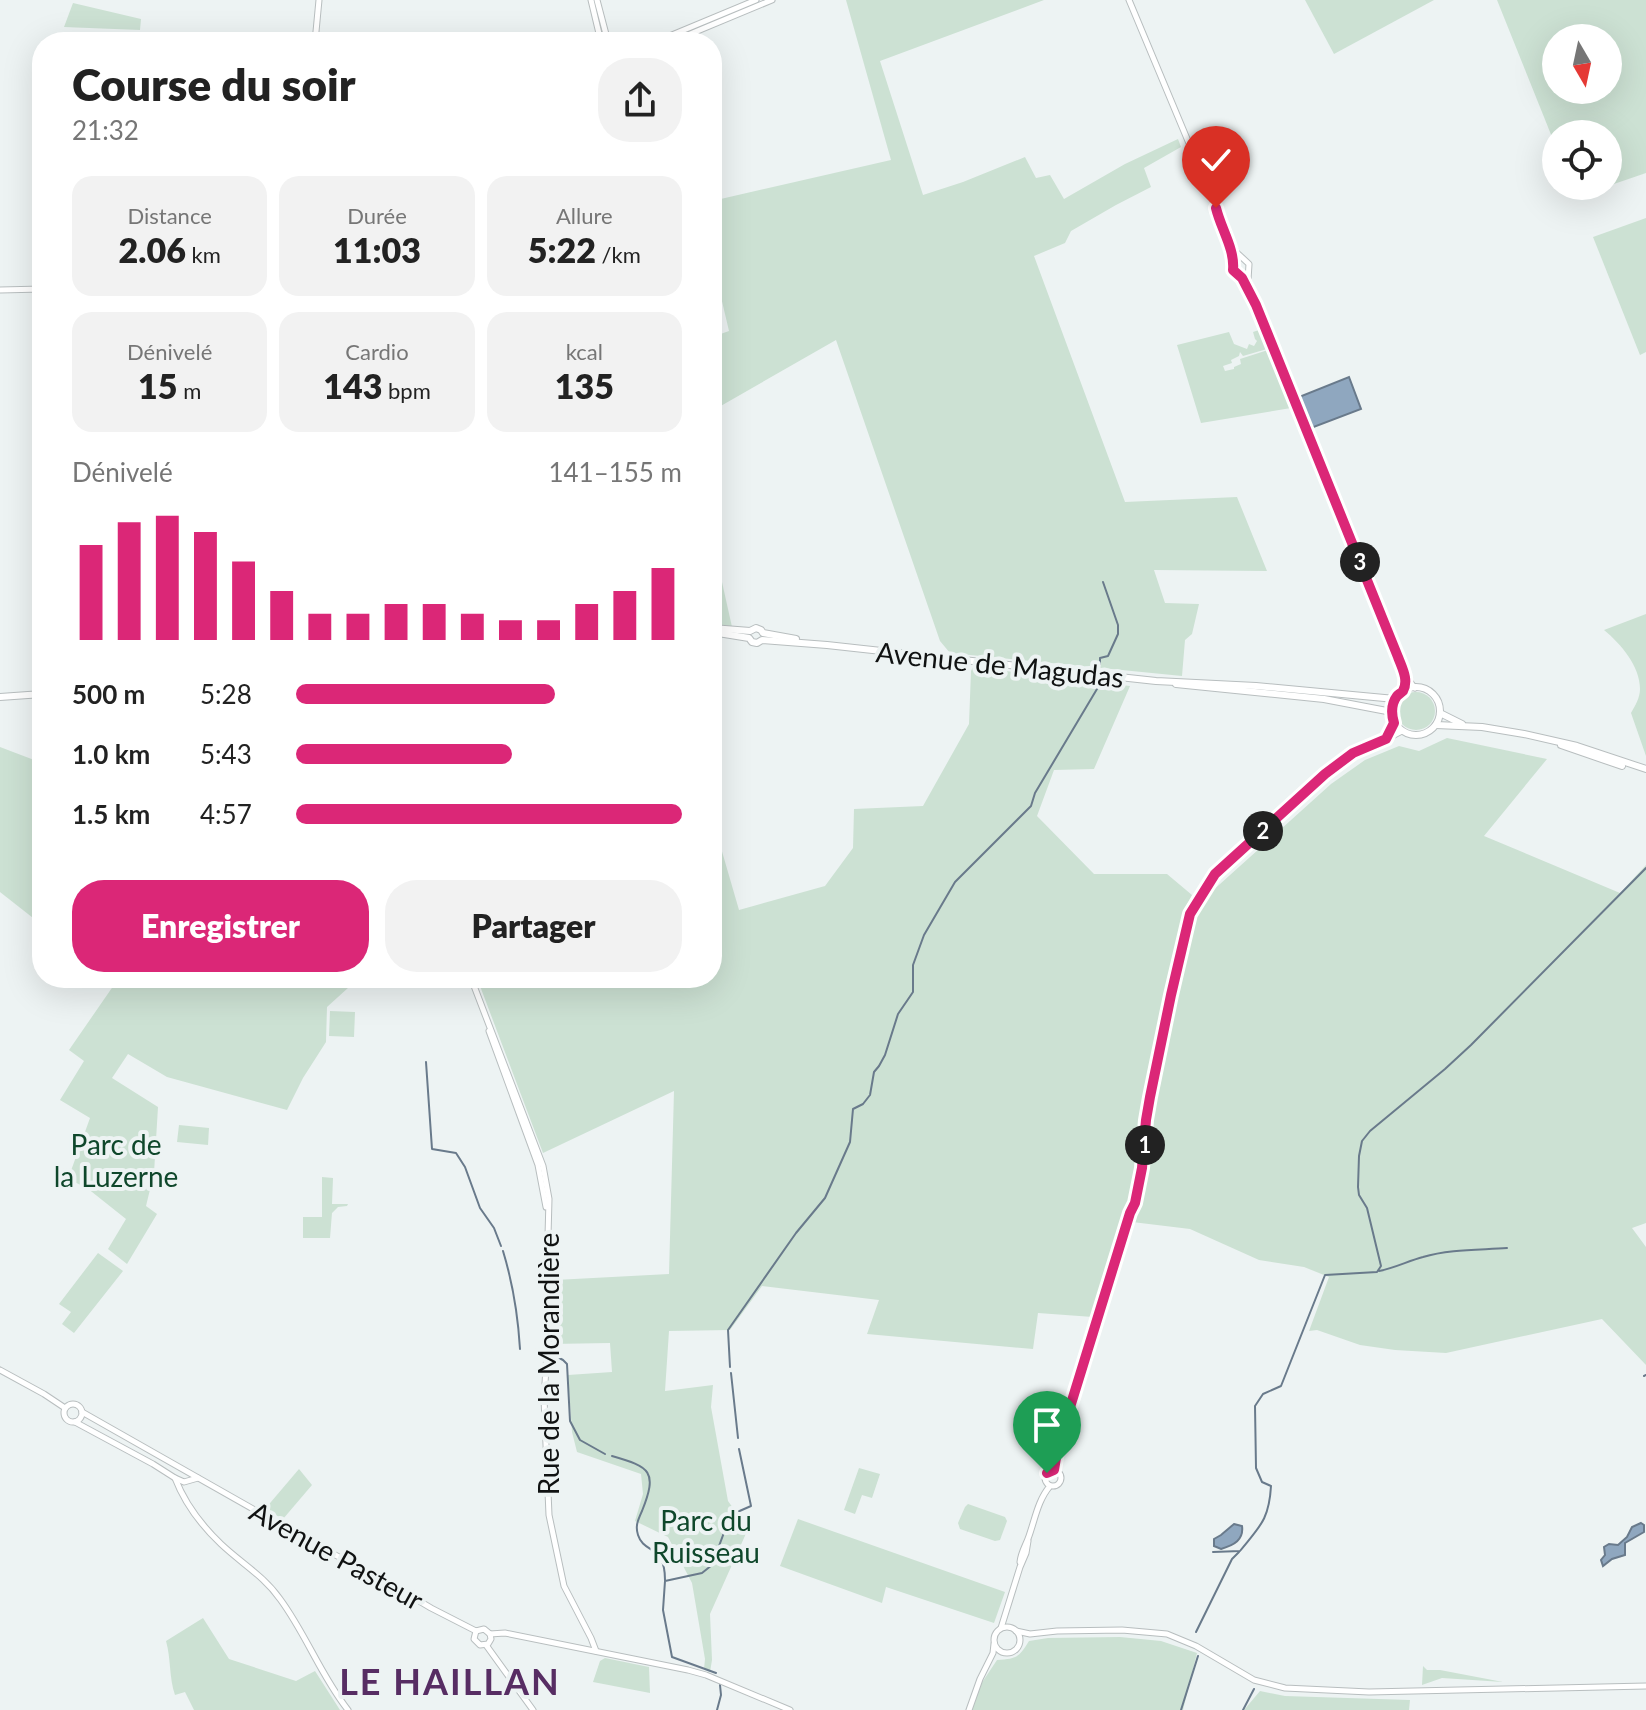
<!DOCTYPE html>
<html lang="fr">
<meta charset="utf-8">
<style>
body{margin:0;font-family:Lato,sans-serif;background:#f2f2f2;color:#222;height:100vh;display:flex;flex-direction:column;font-size:30px;white-space:nowrap}
*{box-sizing:border-box;margin:0}
p{font-size:26px;color:#767676}
.icon{flex:none;width:44px;height:44px;fill:none;stroke:currentColor;stroke-width:2;stroke-linecap:round;stroke-linejoin:round}
.map{position:relative;flex:1;overflow:hidden}
.drawer{position:absolute;left:32px;top:32px;width:690px;height:956px;display:flex;flex-direction:column;background:#fff;border-radius:32px;box-shadow:0 8px 32px #0002}
.drawer>*{flex:none}
.needle{width:52px;rotate:171deg}
.fabs{position:absolute;left:1542px;top:24px;display:grid;gap:16px}
.fabs a{display:grid;place-items:center;width:80px;height:80px;border-radius:50%;background:#fff;box-shadow:0 8px 32px #0002;font-size:40px}
.pin{position:absolute;display:grid;place-items:center;width:68px;height:68px;color:#fff;margin:-82px -34px;border-radius:50% 50% 50% 0;rotate:-45deg;box-shadow:0 0 8px #0007}
.pin .icon{rotate:45deg}
.km{position:absolute;width:40px;height:40px;margin:-20px;border-radius:50%;background:#222;color:#fff;font-size:22px;line-height:40px;text-align:center}
.round{display:grid;place-items:center;flex:none;width:84px;height:84px;border-radius:32px;background:#f2f2f2}
.head{display:flex;align-items:center;justify-content:space-between;height:136px;padding:0 40px}
h1{font-size:44px;font-weight:800;line-height:60px}
.metrics{display:grid;grid-template-columns:repeat(3,1fr);gap:12px;height:136px;padding:8px 40px}
.metrics div{display:grid;align-content:center;border-radius:20px;background:#f2f2f2;text-align:center}
.metrics b{font-size:34px;font-weight:800}
.metrics small{font-size:22px;font-weight:400}
.metrics p{font-size:22px}
.chart{height:224px;padding:16px 40px}
.chart p{display:flex;justify-content:space-between}
.chart svg{width:100%;height:144px;margin-top:8px;stroke:#db2777;stroke-width:6}
.cta{display:flex;gap:16px;margin-top:auto;padding:16px 40px}
.cta a{flex:1;height:92px;border-radius:32px;background:#db2777;color:#fff;font-size:32px;font-weight:800;line-height:92px;text-align:center}
.cta a+a{background:#f2f2f2;color:#222}
ul{padding:0 40px;list-style:none;font-size:26px}
li{display:grid;grid-template-columns:128px 96px 1fr;align-items:center;height:60px}
li i{height:20px;border-radius:10px;background:#db2777}
.map>svg:first-child{display:block}
.green{fill:#cce1d3;fill-rule:evenodd}
.water{fill:#8fa7bf;stroke:#697a8b;stroke-width:2}
.lines{fill:none;stroke-linecap:round;stroke-linejoin:round}
.stream{stroke:#697a8b;stroke-width:2}
.secondary-casing{stroke:#b8bebf;stroke-width:7}
.primary-casing{stroke:#b8bebf;stroke-width:8}
.secondary{stroke:#fff;stroke-width:5}
.primary{stroke:#fff;stroke-width:6}
.route-casing{stroke:#fff;stroke-width:16}
.route{stroke:#db2777;stroke-width:10}
.labels{text-anchor:middle;dominant-baseline:central;stroke-width:8;stroke-linejoin:round;paint-order:stroke}
.street-label{font-size:28px;fill:#101212;stroke:#edf3f3}
.park-label{font-size:28px;fill:#0f472b;stroke:#edf3f3}
.district-label{font-size:36px;font-weight:bold;letter-spacing:2px;fill:#572d63;stroke:#edf3f3}
</style>
<div class="map">
<svg width="1646" height="1710" viewBox="0 0 1646 1710">
<rect width="100%" height="100%" fill="#edf3f3"/>
<g class="green">
<polygon points="846,0 1044,0 880,61 923,195 963,182 1025,157 1036,178 1050,175 1064,199 1125,164 1178,139 1181,147 1144,168 1151,187 1116,205 1071,231 1065,243 1034,256 1125,502 1237,497 1267,571 1154,570 1165,603 1199,604 1192,634 1185,640 1182,676 950,653 940,641 836,340 712,411 712,337 729,331 712,259 712,201 891,160"/>
<polygon points="1305,0 1434,0 1334,54"/>
<path d="M1497,0h149v173l-70,24 -4,-11h36v-52h-52v13zM1608,38v52h-52v-52z"/>
<polygon points="73,3 141,19 140,30 64,27"/>
<polygon points="1646,218 1646,352 1640,355 1593,237"/>
<polygon points="1259,330 1267,349 1243,356 1240,352 1239,356 1231,360 1232,363 1223,366 1225,371 1234,369 1234,367 1241,364 1240,359 1268,350 1291,408 1201,423 1177,345 1229,332 1234,344 1247,349 1249,344 1254,346 1257,341 1255,339 1253,332"/>
<polygon points="712,537 732,627 712,623"/>
<path d="M1646,614v142l-15,-43c4,-7 9,-15 9,-24 0,-23 -19,-45 -36,-59z"/>
<polygon points="973,667 1130,686 1094,769 1054,770 1037,816 1094,874 1167,874 1192,895 1184,911 1147,1097 1154,1102 1194,922 1210,893 1331,784 1365,760 1399,746 1419,751 1447,738 1547,759 1484,836 1620,893 1646,865 1646,1223 1632,1228 1646,1247 1646,1365 1602,1319 1446,1353 1395,1350 1360,1345 1317,1330 1309,1331 1329,1277 1304,1267 1259,1260 1190,1229 1124,1221 1093,1317 1038,1313 1033,1349 867,1334 879,1300 762,1286 730,1330 669,1331 665,1391 713,1385 711,1407 728,1501 748,1529 710,1614 712,1660 710,1672 704,1669 705,1659 692,1583 668,1537 635,1521 643,1494 641,1474 577,1452 572,1432 568,1375 612,1372 610,1343 551,1344 555,1280 669,1274 674,1091 543,1153 477,978 712,978 712,817 739,910 825,886 853,848 854,809 923,806 969,724 971,671"/>
<circle cx="1416" cy="711" r="19"/>
<polygon points="0,747 42,763 42,925 0,892"/>
<polygon points="112,978 359,978 327,1007 326,1042 303,1078 287,1110 167,1077 128,1054 112,1078 158,1107 154,1173 146,1206 157,1214 127,1264 108,1249 126,1219 87,1188 68,1179 90,1118 60,1100 84,1061 69,1050 116,982"/>
<polygon points="330,1011 355,1012 354,1037 329,1036"/>
<polygon points="179,1125 209,1128 208,1145 177,1142"/>
<polygon points="322,1177 333,1178 332,1204 348,1204 347,1206 338,1207 332,1213 330,1238 303,1238 303,1217 322,1217"/>
<polygon points="98,1253 123,1271 74,1333 62,1324 71,1312 59,1304"/>
<polygon points="859,1468 880,1474 872,1498 862,1495 855,1514 844,1510"/>
<polygon points="299,1469 312,1485 283,1519 265,1509"/>
<polygon points="968,1504 1005,1517 1007,1521 1000,1540 995,1541 960,1529 958,1523 965,1507"/>
<polygon points="798,1519 1005,1592 994,1623 886,1587 882,1603 780,1566"/>
<path d="M203,1618l26,41 67,22 19,-10 25,39h-146l-9,-18 -10,3c-6,-17 -4,-37 -9,-54z"/>
<path d="M1120,1637l41,4 36,12 -14,57h-211l9,-26 16,-24c20,-1 22,-3 32,-19l19,-3z"/>
<polygon points="605,1658 649,1667 650,1693 593,1682 600,1661"/>
<polygon points="1423,1666 1427,1670 1440,1670 1503,1682 1442,1678 1422,1685"/>
<polygon points="1260,1691 1285,1696 1410,1700 1409,1710 1244,1710"/>
</g>
<g class="water">
<polygon points="1349,377 1361,409 1311,428 1299,397"/>
<polygon points="1641,1523 1644,1525 1644,1532 1625,1543 1625,1555 1612,1559 1603,1566 1601,1560 1605,1555 1604,1547 1609,1544 1618,1545 1627,1537 1632,1527"/>
<path d="M1234,1524l8,2c2,14 -8,19 -21,23l-7,-3v-7l7,-4z"/>
</g>
<g class="lines">
<g class="stream">
<polyline points="1100,664 1100,658 1108,656 1118,634 1118,625 1103,582"/>
<polyline points="426,1062 432,1149 456,1153 465,1167 480,1208 494,1228 501,1246"/>
<path d="M503,1251c10,33 15,64 17,98"/>
<path d="M1379,1271c16,-3 29,-10 44,-14 26,-8 57,-7 84,-9"/>
<polyline points="548,1352 563,1360 567,1364 570,1421 580,1440 605,1454"/>
<polyline points="730,1367 728,1330 796,1233 825,1198 850,1142 853,1109 863,1104 870,1095 874,1072 879,1066 885,1055 898,1014 913,992 913,965 924,935 955,882 1031,806 1035,793 1097,689 1098,680"/>
<polyline points="731,1373 738,1438"/>
<polyline points="1644,1376 1646,1375"/>
<path d="M612,1456c38,11 46,15 30,55 -4,9 -7,15 -4,24 6,19 27,9 27,45"/>
<path d="M1213,1552l27,-1c20,-25 29,-31 31,-65l-9,-4 -6,-14 -1,-62 8,-12 18,-8 44,-111 52,-3 4,-6 -14,-58 -8,-13 -1,-8 1,-31 3,-15 8,-10 75,-62 26,-24 175,-177"/>
<polyline points="1196,1632 1232,1559 1239,1552"/>
<polyline points="716,1673 672,1657 663,1610 665,1581 702,1573 712,1565 729,1519 735,1513 751,1506 739,1449"/>
<polyline points="717,1710 721,1695 720,1685"/>
<polyline points="1181,1710 1198,1656"/>
<polyline points="1243,1710 1254,1689"/>
</g>
<g class="secondary-casing">
<g id="secondary">
<polyline points="591,0 601,42"/>
<polyline points="597,0 608,42"/>
<path d="M1129,0l87,208c5,21 19,41 17,62l9,8 14,27 149,371 10,12"/>
<polyline points="315,42 319,0"/>
<polyline points="655,42 756,0"/>
<polyline points="671,42 772,0"/>
<polyline points="1219,213 1236,252 1249,264 1248,280 1256,298 1256,304"/>
<polyline points="0,290 42,289"/>
<polyline points="1403,691 1405,677"/>
<polyline points="1386,739 1394,723"/>
<polyline points="471,978 543,1166 549,1199 548,1236 549,1324 544,1398 549,1515 564,1586 591,1638 596,1651"/>
<polyline points="489,1031 538,1165 546,1207"/>
<polyline points="0,1370 44,1394 65,1408"/>
<circle cx="73" cy="1413" r="9"/>
<polyline points="82,1412 313,1543 380,1579 394,1584 399,1589 431,1608 476,1631"/>
<polyline points="75,1422 153,1464 175,1478 184,1482 198,1478"/>
<circle cx="1053" cy="1478" r="8"/>
<polyline points="1054,1470 1058,1446 1130,1213 1135,1203 1142,1168 1146,1120 1171,995 1187,923 1196,904 1215,874 1325,774 1353,753 1381,742 1402,731"/>
<path d="M175,1478c10,26 26,47 46,66 20,19 43,32 59,55 26,35 41,77 68,111"/>
<path d="M1020,1562c1,-10 6,-17 9,-26 6,-17 9,-36 21,-50"/>
<circle cx="1007" cy="1640" r="13"/>
<polyline points="1001,1628 1020,1567 1026,1553 1028,1541"/>
<polyline points="476,1631 474,1639 480,1645 488,1644 491,1639 490,1634"/>
<polyline points="476,1631 484,1629 490,1634"/>
<polyline points="1016,1631 1030,1634 1057,1631 1122,1630 1167,1634 1196,1646 1254,1680 1285,1688 1369,1692 1646,1686"/>
<polyline points="490,1634 505,1633 688,1670 706,1675 790,1710"/>
<polyline points="486,1645 533,1710"/>
<polyline points="969,1710 980,1679 993,1653 994,1644"/>
</g>
</g>
<g class="primary-casing">
<g id="primary">
<polyline points="712,628 750,631 756,628 761,630 763,633 796,639"/>
<polyline points="712,632 749,638 752,642 757,643 762,640 827,645 1156,681 1256,686 1395,699"/>
<polyline points="1176,684 1324,699 1392,712"/>
<circle cx="1416" cy="711" r="24"/>
<polyline points="0,697 42,694"/>
<polyline points="1440,713 1462,724"/>
<polyline points="1436,725 1482,727 1524,734 1577,746 1646,769"/>
<polyline points="1561,745 1622,766"/>
</g>
</g>
<use href="#secondary" class="secondary"/>
<use href="#primary" class="primary"/>
</g>
<g class="lines">
<g class="route-casing">
<path id="route" d="M1047,1473l7,-3 4,-24 72,-233 5,-10 7,-35 4,-48 4,-23 21,-102 19,-81 25,-40 110,-100 28,-21 33,-14 8,-16c-3,-10 -3,-19 3,-27 2,-2 4,-3 6,-5 6,-11 -1,-23 -5,-34l-142,-352 -14,-27 -9,-8c2,-21 -12,-41 -17,-62"/>
</g>
<use href="#route" class="route"/>
</g>
<g class="labels">
<g class="street-label">
<text transform="translate(1000 664) rotate(6)">Avenue de Magudas</text>
<text transform="translate(548 1364) rotate(-90)">Rue de la Morandière</text>
<text transform="translate(337 1555) rotate(29)">Avenue Pasteur</text>
</g>
<g class="park-label">
<text x="116" y="1144">Parc de<tspan x="116" dy="32">la Luzerne</tspan></text>
<text x="706" y="1520">Parc du<tspan x="706" dy="32">Ruisseau</tspan></text>
</g>
<g class="district-label">
<text x="450" y="1681">LE HAILLAN</text>
</g>
</g>
</svg>
<div class="fabs">
<a><svg class="needle" viewBox="-14 -14 28 28"><path d="M0-13l5 13h-10z" fill="#e53935"/><path d="M0 13l5-13h-10z" fill="#767676"/></svg></a>
<a><svg class="icon" aria-label="locate" viewBox="0 0 24 24"><circle cx="12" cy="12" r="6"/><path d="M12 2v4M12 18v4M2 12h4M18 12h4"/></svg></a>
</div>
<div class="pin" style="left:1047px;top:1473px;background:#1e9e55"><svg class="icon" aria-label="arrive" viewBox="0 0 24 24"><path d="M6 21V4h12l-3 4 3 4H6"/></svg></div>
<div class="pin" style="left:1216px;top:208px;background:#d93025"><svg class="icon" aria-label="check" viewBox="0 0 24 24"><path d="M5 12l5 5 9-10"/></svg></div>
<b class="km" style="left:1145px;top:1145px">1</b>
<b class="km" style="left:1263px;top:831px">2</b>
<b class="km" style="left:1360px;top:562px">3</b>
<section class="drawer">
<div class="head"><div><h1>Course du soir</h1><p>21:32</p></div><a class="round"><svg class="icon" aria-label="share" viewBox="0 0 24 24"><path d="M12 15V3M7 8l5-5 5 5M5 13v7h14v-7"/></svg></a></div>
<div class="metrics">
<div><p>Distance</p><b>2.06<small> km</small></b></div>
<div><p>Durée</p><b>11:03</b></div>
<div><p>Allure</p><b>5:22<small> /km</small></b></div>
</div>
<div class="metrics">
<div><p>Dénivelé</p><b>15<small> m</small></b></div>
<div><p>Cardio</p><b>143<small> bpm</small></b></div>
<div><p>kcal</p><b>135</b></div>
</div>
<div class="chart"><p><span>Dénivelé</span>141–155 m</p>
<svg viewBox="0 0 160 44" preserveAspectRatio="none"><path d="M5 44V15M15 44V8M25 44V6M35 44V11M45 44V20M55 44V29M65 44V36M75 44V36M85 44V33M95 44V33M105 44V36M115 44V38M125 44V38M135 44V33M145 44V29M155 44V22"/></svg>
</div>
<ul>
<li><b>500 m</b>5:28<i style="width:67%"></i></li>
<li><b>1.0 km</b>5:43<i style="width:56%"></i></li>
<li><b>1.5 km</b>4:57<i style="width:100%"></i></li>
</ul>
<div class="cta"><a>Enregistrer</a><a>Partager</a></div>
</section>
</div>
